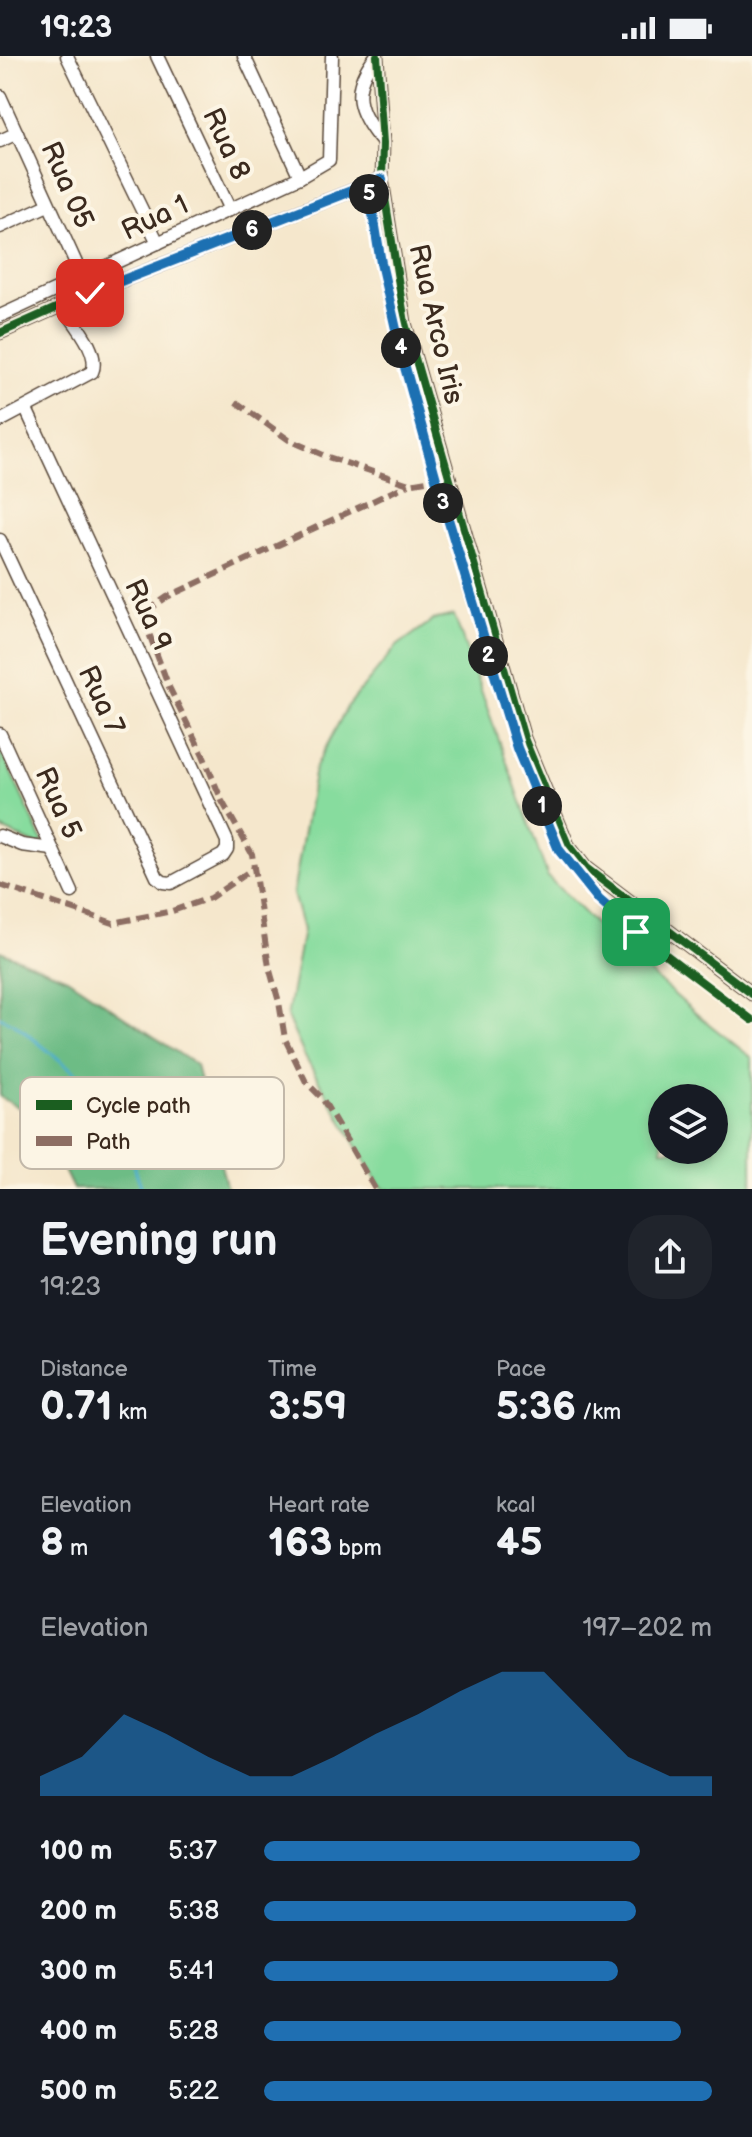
<!DOCTYPE html>
<meta charset="utf-8">
<style>
body{margin:0;font-family:"Balsamiq Sans",sans-serif;background:#20242c;color:#f1f3f6;height:100vh;display:flex;flex-direction:column;font-size:30px;white-space:nowrap}
*{box-sizing:border-box;margin:0}
p{font-size:26px;color:#9ea1a6}
.icon{flex:none;width:44px;height:44px;fill:none;stroke:currentColor;stroke-width:2;stroke-linecap:round;stroke-linejoin:round}
.map{position:relative;height:1133px;overflow:hidden}
.side{display:flex;flex-direction:column;background:#171b24;flex:1}
.side>*{flex:none}
.tools{position:absolute;left:648px;top:1028px;display:grid;gap:16px}
.tools a{display:grid;place-items:center;width:80px;height:80px;border-radius:50%;background:#171b24;box-shadow:0 4px 12px #0003;font-size:40px}
.pin{position:absolute;display:grid;place-items:center;width:68px;height:68px;color:#fff;margin:-34px;border-radius:16px;box-shadow:0 4px 12px #0006}
.km{position:absolute;width:40px;height:40px;margin:-20px;border-radius:50%;background:#222;color:#fff;font-size:22px;line-height:40px;text-align:center}
.round{display:grid;place-items:center;flex:none;width:84px;height:84px;border-radius:32px;background:#20242c}
.head{display:flex;align-items:center;justify-content:space-between;height:136px;padding:0 40px}
h1{font-size:44px;font-weight:600;line-height:60px}
.metrics{display:grid;grid-template-columns:repeat(3,1fr);gap:12px;height:136px;padding:8px 40px}
.metrics div{display:grid;align-content:center}
.metrics b{font-size:40px;font-weight:600}
.metrics small{font-size:22px;font-weight:400}
.metrics p{font-size:22px}
.chart{height:224px;padding:16px 40px}
.chart p{display:flex;justify-content:space-between}
.chart svg{width:100%;height:144px;margin-top:8px;fill:#1f6fb2;opacity:.7}
ul{padding:0 40px;list-style:none;font-size:26px}
li{display:grid;grid-template-columns:128px 96px 1fr;align-items:center;height:60px}
li i{height:20px;border-radius:10px;background:#1f6fb2}
.status{display:flex;justify-content:space-between;align-items:center;height:56px;padding:0 40px;background:#171b24;direction:ltr}
.status svg{height:22px;fill:currentColor}
.map>svg:first-child{display:block}
.green{fill:#87dc9e;stroke:#61835e;stroke-width:2;fill-rule:evenodd}
.forest{fill:#6dbc85;stroke:#547352;stroke-width:2}
.lines{fill:none;stroke-linecap:round;stroke-linejoin:round}
.stream{stroke:#4eaecd;stroke-width:3}
.minor-casing{stroke:#574638;stroke-width:15}
.minor{stroke:#fff;stroke-width:12}
.quiet{stroke:#8d6e63;stroke-width:6;stroke-dasharray:12 6;stroke-linecap:butt}
.cycleway-casing{stroke:#fcf5e5;stroke-width:13}
.cycleway{stroke:#1b5e20;stroke-width:8}
.route-casing{stroke:#fff;stroke-width:16}
.route{stroke:#1f6fb2;stroke-width:10}
.labels{text-anchor:middle;dominant-baseline:central;stroke-width:8;stroke-linejoin:round;paint-order:stroke}
.street-label{font-size:28px;fill:#3b2a1e;stroke:#fcf5e5}
.key{fill:#fcf5e5;stroke:#c2b8a9;stroke-width:2}
.key-label{font-size:22px;fill:#3b2a1e}
</style>
<div class="status"><b>19:23</b><svg viewBox="0 0 49 12"><path d="M0 12V9h3v3zM5 12V6h3v6zM10 12V3h3v9zM15 12V0h3v12zM26 1h20v11H26zM47 4h2v5h-2z"/></svg></div>
<div class="map">
<svg width="752" height="1133" viewBox="0 0 752 1133">
<rect width="100%" height="100%" fill="#fcf5e5"/>
<filter id="ink" filterUnits="userSpaceOnUse"><feTurbulence type="fractalNoise" baseFrequency=".0125" numOctaves="2"/><feDisplacementMap in="SourceGraphic" scale="16" xChannelSelector="R" yChannelSelector="G"/><feConvolveMatrix kernelMatrix="1 2 1 2 8 2 1 2 1" color-interpolation-filters="sRGB"/></filter>
<filter id="wash" filterUnits="userSpaceOnUse"><feTurbulence type="fractalNoise" baseFrequency=".006" numOctaves="4" result="noise"/><feDisplacementMap in="SourceGraphic" scale="32" xChannelSelector="R" yChannelSelector="G"/><feGaussianBlur stdDeviation="1.8" result="paint"/><feColorMatrix in="noise" values="0 0 0 0 0 0 0 0 0 0 0 0 0 0 0 0 0 1.4 0 .05"/><feComposite in="paint" operator="in"/></filter>
<g filter="url(#wash)">
<rect width="100%" height="100%" fill="#f5e7cc"/>
<g class="green">
<path d="M454,559l94,262 53,53 99,87 52,41v131h-367l-6,-5 -74,-127 -18,-40 16,-87 -10,-36 22,-126 32,-61 50,-61 36,-26zM714,1042v52h-52v-52z"/>
<polygon points="0,693 43,786 39,790 0,772"/>
</g>
<polygon class="forest" points="0,895 67,922 196,1009 227,1133 73,1133 39,1063 0,1041"/>
<g class="lines">
<polyline class="stream" points="0,961 15,968 111,1045 142,1133"/>
</g>
</g>
<g filter="url(#ink)">
<g class="lines">
<g class="minor-casing">
<g id="minor">
<polyline points="67,0 158,187"/>
<polyline points="157,0 230,154"/>
<polyline points="244,0 300,121"/>
<path d="M376,0c-27,34 -19,56 7,87"/>
<polyline points="377,0 383,87 382,123 405,267 524,682 568,789 586,812 752,938"/>
<polyline points="0,40 85,227"/>
<polyline points="0,85 17,77"/>
<polyline points="0,171 48,149"/>
<polyline points="0,260 300,121 329,104 332,0"/>
<polyline points="0,277 90,237 382,123"/>
<path d="M0,365l92,-49c9,-20 -19,-50 -29,-66"/>
<polyline points="0,484 157,821 163,826 171,827 223,799 227,793 227,785 26,353"/>
<polyline points="0,678 72,836"/>
<polyline points="0,780 22,789 52,793"/>
</g>
</g>
<use href="#minor" class="minor"/>
<g class="quiet">
<polyline points="236,346 289,384 328,401 409,428 449,421"/>
<polyline points="0,829 113,867 172,855 210,842 254,812"/>
<polyline points="375,1133 322,1042 306,1026 285,983 279,946 269,911 252,798 222,745 203,699 169,631 144,564 150,553 167,541 409,428"/>
</g>
<g class="cycleway-casing">
<g id="cycleway">
<polyline points="377,0 383,87 382,123 405,267 524,682 568,789 586,812 752,938"/>
<polyline points="382,123 367,140 371,146 389,238"/>
<polyline points="0,277 90,237 379,125"/>
<polyline points="572,811 599,844 636,876 752,964"/>
</g>
</g>
<use href="#cycleway" class="cycleway"/>
</g>
</g>
<g class="lines" filter="url(#ink)">
<g class="route-casing">
<polyline id="route" points="90,237 382,123 367,140 371,146 381,207 403,304 436,423 517,692 559,794 599,844 636,876"/>
</g>
<use href="#route" class="route"/>
</g>
<g class="labels">
<g class="street-label">
<text transform="translate(226 88) rotate(65)">Rua 8</text>
<text transform="translate(67 129) rotate(66)">Rua 05</text>
<text transform="translate(155 162) rotate(-25)">Rua 1</text>
<text transform="translate(436 268) rotate(77)">Rua Arco Iris</text>
<text transform="translate(148 559) rotate(65)">Rua 9</text>
<text transform="translate(101 644) rotate(65)">Rua 7</text>
<text transform="translate(58 747) rotate(66)">Rua 5</text>
</g>
</g>
<rect x="20" y="1021" width="264" height="92" rx="12" class="key"/>
<rect x="36" y="1044" width="36" height="10" fill="#1b5e20"/>
<rect x="36" y="1080" width="36" height="10" fill="#8d6e63"/>
<g class="key-label">
<text x="86" y="1057">Cycle path</text>
<text x="86" y="1093">Path</text>
</g>
</svg>
<div class="tools">
<a><svg class="icon" aria-label="layers" viewBox="0 0 24 24"><path d="M12 4l9 5-9 5-9-5zM3 14l9 5 9-5"/></svg></a>
</div>
<div class="pin" style="left:636px;top:876px;background:#1e9e55"><svg class="icon" aria-label="arrive" viewBox="0 0 24 24"><path d="M6 21V4h12l-3 4 3 4H6"/></svg></div>
<div class="pin" style="left:90px;top:237px;background:#d93025"><svg class="icon" aria-label="check" viewBox="0 0 24 24"><path d="M5 12l5 5 9-10"/></svg></div>
<b class="km" style="left:542px;top:750px">1</b>
<b class="km" style="left:488px;top:600px">2</b>
<b class="km" style="left:443px;top:447px">3</b>
<b class="km" style="left:401px;top:292px">4</b>
<b class="km" style="left:369px;top:138px">5</b>
<b class="km" style="left:252px;top:174px">6</b>
</div>
<section class="side">
<div class="head"><div><h1>Evening run</h1><p>19:23</p></div><a class="round"><svg class="icon" aria-label="share" viewBox="0 0 24 24"><path d="M12 15V3M7 8l5-5 5 5M5 13v7h14v-7"/></svg></a></div>
<div class="metrics">
<div><p>Distance</p><b>0.71<small> km</small></b></div>
<div><p>Time</p><b>3:59</b></div>
<div><p>Pace</p><b>5:36<small> /km</small></b></div>
</div>
<div class="metrics">
<div><p>Elevation</p><b>8<small> m</small></b></div>
<div><p>Heart rate</p><b>163<small> bpm</small></b></div>
<div><p>kcal</p><b>45</b></div>
</div>
<div class="chart"><p><span>Elevation</span>197–202 m</p>
<svg viewBox="0 0 160 44" preserveAspectRatio="none"><path d="M0 44V38L10 32L20 19L30 25L40 32L50 38L60 38L70 32L80 25L90 19L100 12L110 6L120 6L130 19L140 32L150 38L160 38V44z"/></svg>
</div>
<ul>
<li><b>100 m</b>5:37<i style="width:84%"></i></li>
<li><b>200 m</b>5:38<i style="width:83%"></i></li>
<li><b>300 m</b>5:41<i style="width:79%"></i></li>
<li><b>400 m</b>5:28<i style="width:93%"></i></li>
<li><b>500 m</b>5:22<i style="width:100%"></i></li>
</ul>
</section>
